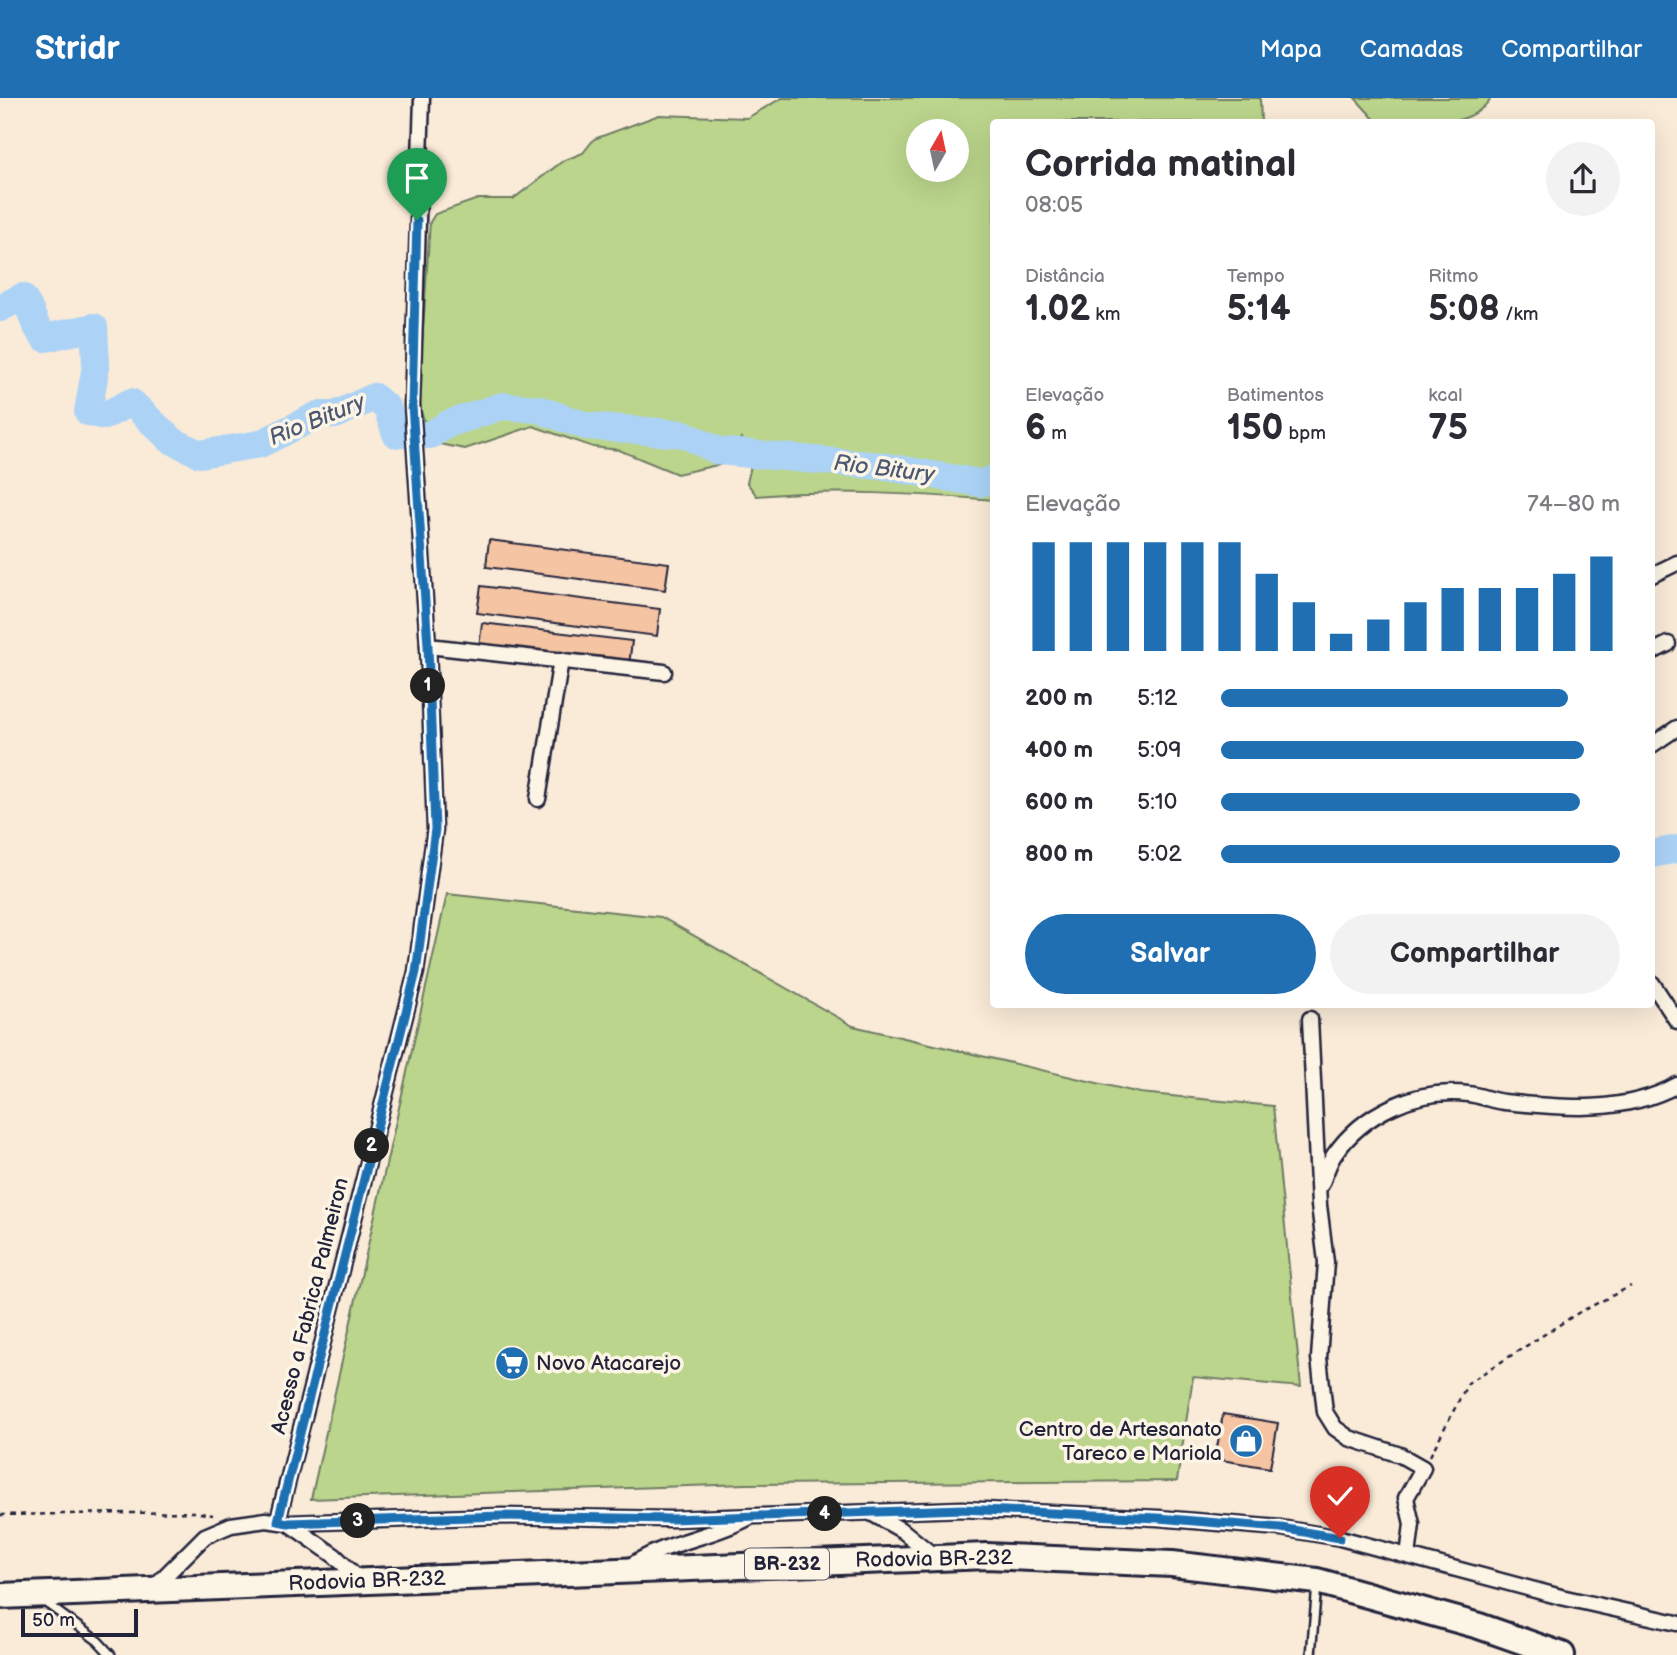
<!DOCTYPE html>
<html lang="pt">
<meta charset="utf-8">
<style>
body{margin:0;font-family:"Balsamiq Sans",sans-serif;background:#f2f2f3;color:#2b2b33;height:100vh;display:flex;flex-direction:column;font-size:26px;white-space:nowrap}
*{box-sizing:border-box;margin:0}
p{font-size:23px;color:#7c7c81}
.icon{flex:none;width:38px;height:38px;fill:none;stroke:currentColor;stroke-width:2;stroke-linecap:round;stroke-linejoin:round}
.map{position:relative;flex:1;overflow:hidden}
.drawer{position:absolute;left:990px;top:21px;width:665px;height:889px;display:flex;flex-direction:column;background:#fff;border-radius:7px;box-shadow:0 7px 28px #0002}
.drawer>*{flex:none}
.needle{width:46px;rotate:9deg}
.controls{position:absolute;left:906px;top:21px;display:grid;gap:14px}
.controls a{display:grid;place-items:center;width:63px;height:63px;border-radius:50%;background:#fff;box-shadow:0 7px 28px #0002;font-size:35px}
.scale{position:absolute;left:21px;bottom:18px;width:117px;box-sizing:border-box;padding-left:7px;border:4px solid #22223b;border-top:0;font-size:19px;line-height:24px;white-space:nowrap;color:#22223b;-webkit-text-stroke:5px #fcf5e5;paint-order:stroke}
.pin{position:absolute;display:grid;place-items:center;width:60px;height:60px;color:#fff;margin:-72px -30px;border-radius:50% 50% 50% 0;rotate:-45deg;box-shadow:0 0 7px #0007}
.pin .icon{rotate:45deg}
.km{position:absolute;width:35px;height:35px;margin:-18px;border-radius:50%;background:#222;color:#fff;font-size:19px;line-height:35px;text-align:center}
.round{display:grid;place-items:center;flex:none;width:74px;height:74px;border-radius:37px;background:#f2f2f3}
.head{display:flex;align-items:center;justify-content:space-between;height:119px;padding:0 35px}
h1{font-size:38px;font-weight:700;line-height:52px}
.figures{display:grid;grid-template-columns:repeat(3,1fr);gap:10px;height:119px;padding:7px 35px}
.figures div{display:grid;align-content:center}
.figures b{font-size:35px;font-weight:700}
.figures small{font-size:19px;font-weight:400}
.figures p{font-size:19px}
.chart{height:196px;padding:14px 35px}
.chart p{display:flex;justify-content:space-between}
.chart svg{width:100%;height:126px;margin-top:7px;stroke:#1f6fb2;stroke-width:6}
.cta{display:flex;gap:14px;margin-top:auto;padding:14px 35px}
.cta a{flex:1;height:80px;border-radius:42px;background:#1f6fb2;color:#fff;font-size:28px;font-weight:700;line-height:80px;text-align:center}
.cta a+a{background:#f2f2f3;color:#2b2b33}
ul{padding:0 35px;list-style:none;font-size:23px}
li{display:grid;grid-template-columns:112px 84px 1fr;align-items:center;height:52px}
li i{height:18px;border-radius:9px;background:#1f6fb2}
header{display:flex;align-items:center;gap:42px;box-sizing:border-box;height:98px;padding:0 35px;background:#1f6fb2;color:#fff}
header strong{font-size:33px}
nav{display:flex;gap:38px;margin-inline-start:auto;font-size:24px}
.map>svg:first-child{display:block}
.green{fill:#bbd58c;stroke:#6e7c64;stroke-width:2;fill-rule:evenodd}
.lines{fill:none;stroke-linecap:round;stroke-linejoin:round}
.river{stroke:#acd3f6;stroke-width:28}
.building{fill:#f4c4a3;stroke:#22223b;stroke-width:2}
.lane-casing{stroke:#22223b;stroke-width:12}
.street-casing{stroke:#22223b;stroke-width:19}
.highway-casing{stroke:#22223b;stroke-width:30}
.path{stroke:#22223b;stroke-width:2.5;stroke-dasharray:5 5;stroke-linecap:butt}
.lane{stroke:#fcf5e5;stroke-width:7}
.street{stroke:#fcf5e5;stroke-width:14}
.highway{stroke:#fcf5e5;stroke-width:24}
.route-casing{stroke:#fff;stroke-width:14}
.route{stroke:#1f6fb2;stroke-width:9}
.labels{text-anchor:middle;dominant-baseline:central;stroke-width:7;stroke-linejoin:round;paint-order:stroke}
.shield{fill:#fcf5e5;stroke:#63616e;stroke-width:2}
.shield-label{font-size:19px;font-weight:bold;fill:#22223b}
.street-label{font-size:21px;fill:#22223b;stroke:#fcf5e5}
.poi-label{font-size:21px;fill:#22223b;stroke:#fcf5e5;text-anchor:start}
.water-label{font-size:23px;font-style:italic;fill:#4b5773;stroke:#fcf5e5}
</style>
<header>
<strong>Stridr</strong>
<nav><a>Mapa</a><a>Camadas</a><a>Compartilhar</a></nav>
</header>
<div class="map">
<svg width="1677" height="1557" viewBox="0 0 1677 1557">
<rect width="100%" height="100%" fill="#faebd8"/>
<filter id="ink" filterUnits="userSpaceOnUse"><feTurbulence type="fractalNoise" baseFrequency=".0143" numOctaves="2"/><feDisplacementMap in="SourceGraphic" scale="14" xChannelSelector="R" yChannelSelector="G"/><feConvolveMatrix kernelMatrix="1 2 1 2 8 2 1 2 1" color-interpolation-filters="sRGB"/></filter>
<g filter="url(#ink)">
<g class="green">
<path d="M782,0h478l1,24h-267v378c-80,-6 -158,-11 -237,-4l-10,-13 7,-31 -13,-14 -15,25 -49,11 -58,-24 -26,-3 -60,-21 -68,23 -26,-5 -8,-4 -12,-34 -3,-30 6,-32 8,-122 5,-8 43,-15h35l50,-38 20,-8 11,-14 65,-24 88,3zM919,33h38v39h-38z"/>
<path d="M1355,0h136c-22,34 -74,24 -109,24l-6,-1z"/>
<polygon points="447,796 661,819 853,928 1140,995 1273,1008 1301,1289 1193,1279 1177,1383 746,1386 311,1401"/>
</g>
<g class="lines">
<g class="river">
<path d="M0,210l22,-11c13,16 8,25 23,41l49,-11 2,38 -8,47 16,4 27,-14 40,38 29,14 60,-10 58,-29h17l39,-18 13,11 9,26 34,1 18,-11 54,-18 36,3 48,17 98,8 34,17 163,15 99,17 14,-4"/>
<polyline points="1652,756 1677,751"/>
</g>
</g>
<g class="building">
<polygon points="489,442 669,465 665,492 486,469"/>
<polygon points="481,488 660,511 657,538 477,515"/>
<polygon points="482,525 632,543 629,567 479,549"/>
<polygon points="1223,1316 1278,1325 1270,1370 1215,1361"/>
</g>
<g class="lines">
<g class="lane-casing">
<g id="lane">
<polyline points="43,1503 98,1543 111,1557"/>
<polyline points="1311,1557 1317,1487"/>
</g>
</g>
<g class="street-casing">
<g id="street">
<polyline points="1652,477 1677,465"/>
<polyline points="428,548 664,574"/>
<polyline points="1652,554 1668,546"/>
<polyline points="1652,647 1677,630"/>
<polyline points="538,701 561,562"/>
<polyline points="1652,885 1677,923"/>
<polyline points="1310,921 1319,1107 1326,1164 1319,1260 1325,1314 1335,1330 1349,1340 1400,1357 1423,1370 1406,1400 1412,1426 1408,1458"/>
<path d="M1321,1087c4,-9 7,-21 13,-30 29,-42 82,-67 134,-61 12,1 24,7 36,8 58,6 121,12 173,-17"/>
<polyline points="871,1415 903,1433 935,1459"/>
<polyline points="278,1422 416,874 435,731 428,548 412,307 422,0"/>
<polyline points="288,1425 502,1418 672,1421 962,1411 1158,1420 1281,1430 1340,1440 1561,1499 1677,1525"/>
<path d="M626,1471c36,-27 82,-30 122,-51"/>
<polyline points="152,1491 205,1438 231,1427 266,1422 288,1425 335,1458 361,1483"/>
</g>
</g>
<g class="highway-casing">
<polyline id="highway" points="0,1498 987,1458 1172,1466 1317,1483 1479,1528 1562,1557"/>
</g>
<g class="path">
<polyline points="1430,1358 1468,1285 1578,1215 1631,1188"/>
<polyline points="0,1417 194,1414 213,1417"/>
</g>
<use href="#lane" class="lane"/>
<use href="#street" class="street"/>
<use href="#highway" class="highway"/>
</g>
</g>
<g class="lines" filter="url(#ink)">
<g class="route-casing">
<polyline id="route" points="417,122 412,307 428,548 435,731 416,874 278,1423 288,1425 502,1418 671,1421 962,1411 1158,1420 1281,1430 1340,1440"/>
</g>
<use href="#route" class="route"/>
</g>
<defs>
<g id="supermarket-disc" transform="scale(1.75)"><circle r="9.5" fill="#1f6fb2" stroke="#fcf5e5"/><path d="M-6-5.5h2.5l.6 2H6L4.5 2H-2.5L-4.4-4H-6ZM-1.5 3.2a1.3 1.3 0 1 0 .1 0ZM3 3.2a1.3 1.3 0 1 0 .1 0Z" fill="#fff"/></g>
<g id="shop-disc" transform="scale(1.75)"><circle r="9.5" fill="#1f6fb2" stroke="#fcf5e5"/><path d="M-5-2.5h2.3a2.7 3.5 0 0 1 5.4 0H5L5.5 6h-11ZM-1.5-2.5h3a1.5 2.3 0 0 0-3 0Z" fill="#fff"/></g>
</defs>
<g fill-rule="evenodd">
<use href="#supermarket-disc" x="512" y="1265"/>
<use href="#shop-disc" x="1246" y="1343"/>
</g>
<g class="labels">
<rect class="shield" x="745" y="1450.5" width="84" height="31" rx="5"/>
<g class="shield-label">
<text x="787" y="1466">BR-232</text>
</g>
<g class="street-label">
<text transform="translate(310 1208) rotate(-76)">Acesso a Fabrica Palmeiron</text>
<text transform="translate(934 1461) rotate(-1)">Rodovia BR-232</text>
<text transform="translate(367 1483) rotate(-2)">Rodovia BR-232</text>
</g>
<g class="poi-label">
<text x="536" y="1265">Novo Atacarejo</text>
<text x="1222" y="1331" text-anchor="end">Centro de Artesanato<tspan x="1222" dy="24">Tareco e Mariola</tspan></text>
</g>
<g class="water-label">
<text transform="translate(317 322) rotate(-22)">Rio Bitury</text>
<text transform="translate(884 371) rotate(7)">Rio Bitury</text>
</g>
</g>
</svg>
<div class="controls">
<a><svg class="needle" viewBox="-14 -14 28 28"><path d="M0-13l5 13h-10z" fill="#e53935"/><path d="M0 13l5-13h-10z" fill="#7c7c81"/></svg></a>
</div>
<div class="scale">50 m</div>
<div class="pin" style="left:417px;top:122px;background:#1e9e55"><svg class="icon" aria-label="arrive" viewBox="0 0 24 24"><path d="M6 21V4h12l-3 4 3 4H6"/></svg></div>
<div class="pin" style="left:1340px;top:1440px;background:#d93025"><svg class="icon" aria-label="check" viewBox="0 0 24 24"><path d="M5 12l5 5 9-10"/></svg></div>
<b class="km" style="left:428px;top:588px">1</b>
<b class="km" style="left:372px;top:1048px">2</b>
<b class="km" style="left:358px;top:1423px">3</b>
<b class="km" style="left:825px;top:1416px">4</b>
<section class="drawer">
<div class="head"><div><h1>Corrida matinal</h1><p>08:05</p></div><a class="round"><svg class="icon" aria-label="share" viewBox="0 0 24 24"><path d="M12 15V3M7 8l5-5 5 5M5 13v7h14v-7"/></svg></a></div>
<div class="figures">
<div><p>Distância</p><b>1.02<small> km</small></b></div>
<div><p>Tempo</p><b>5:14</b></div>
<div><p>Ritmo</p><b>5:08<small> /km</small></b></div>
</div>
<div class="figures">
<div><p>Elevação</p><b>6<small> m</small></b></div>
<div><p>Batimentos</p><b>150<small> bpm</small></b></div>
<div><p>kcal</p><b>75</b></div>
</div>
<div class="chart"><p><span>Elevação</span>74–80 m</p>
<svg viewBox="0 0 160 44" preserveAspectRatio="none"><path d="M5 44V6M15 44V6M25 44V6M35 44V6M45 44V6M55 44V6M65 44V17M75 44V27M85 44V38M95 44V33M105 44V27M115 44V22M125 44V22M135 44V22M145 44V17M155 44V11"/></svg>
</div>
<ul>
<li><b>200 m</b>5:12<i style="width:87%"></i></li>
<li><b>400 m</b>5:09<i style="width:91%"></i></li>
<li><b>600 m</b>5:10<i style="width:90%"></i></li>
<li><b>800 m</b>5:02<i style="width:100%"></i></li>
</ul>
<div class="cta"><a>Salvar</a><a>Compartilhar</a></div>
</section>
</div>
